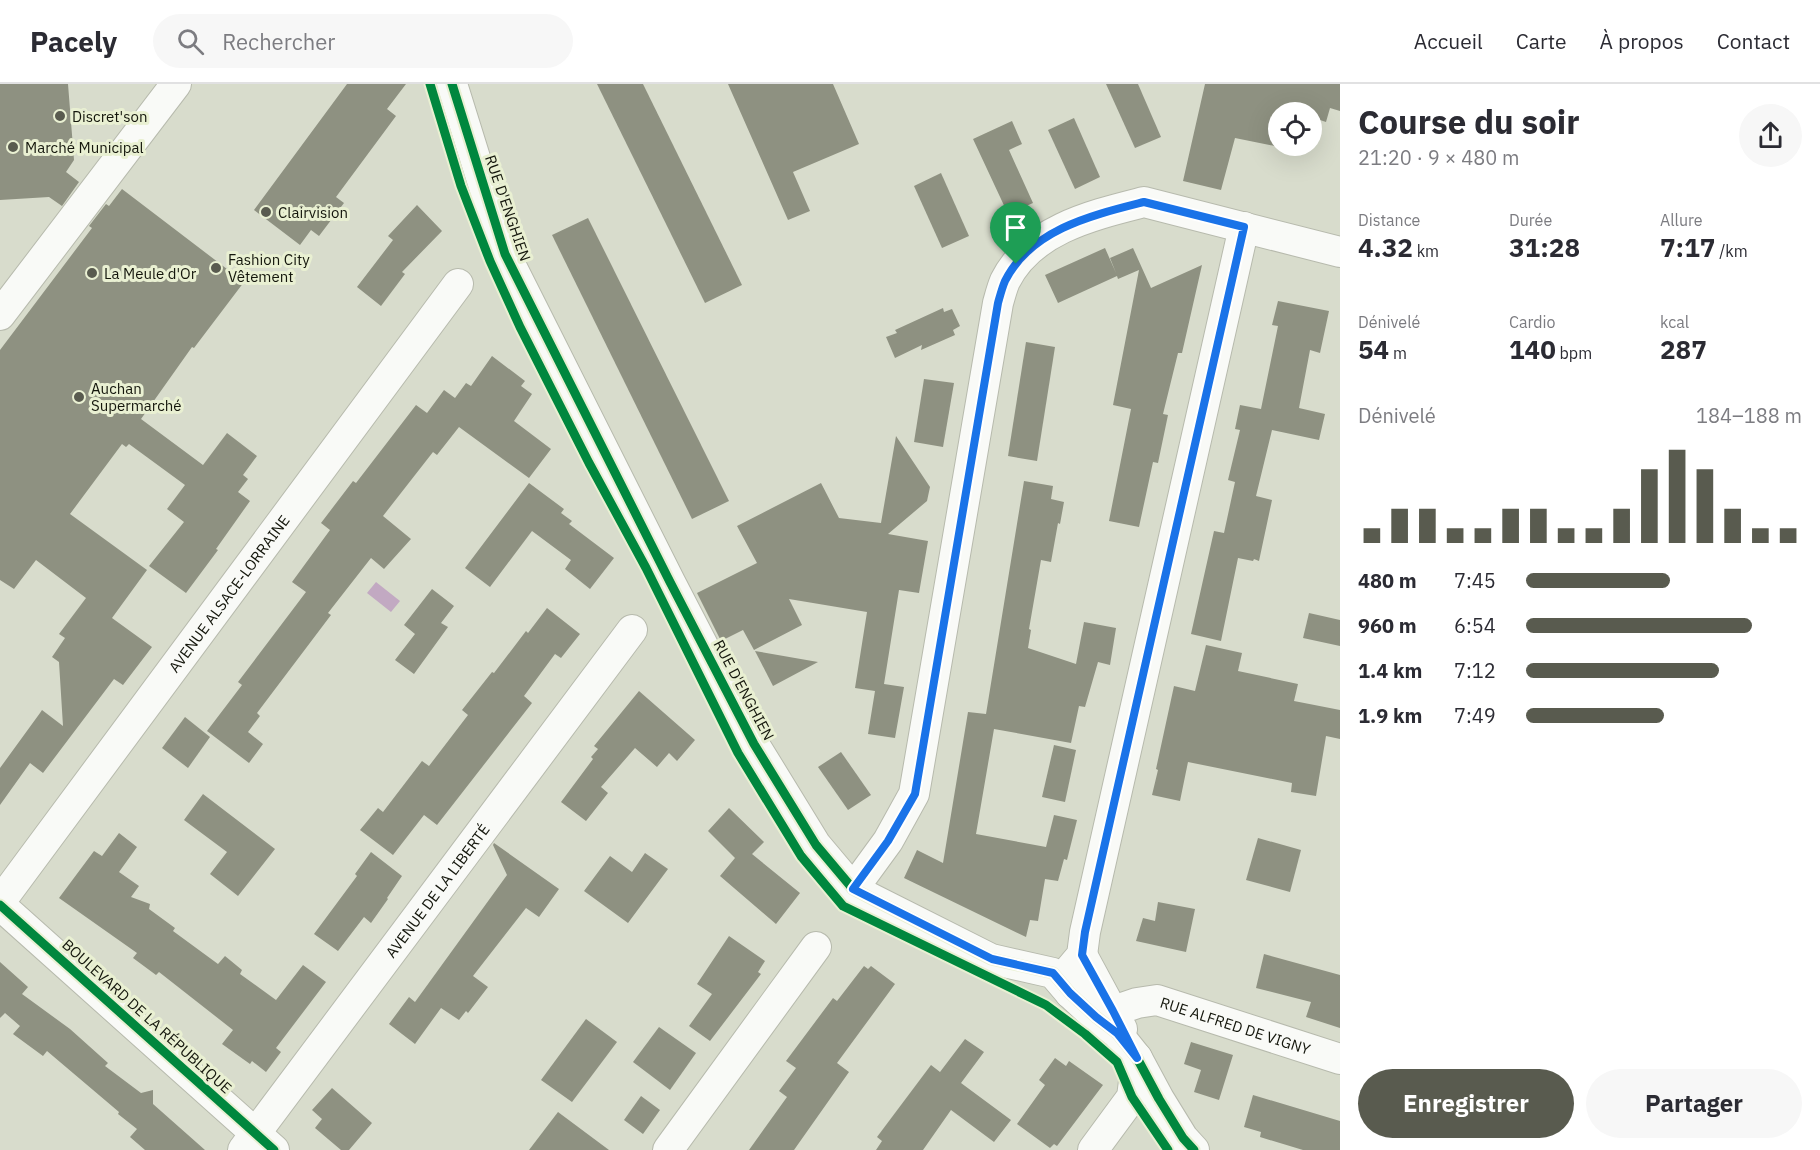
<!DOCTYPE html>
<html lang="fr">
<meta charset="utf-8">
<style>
body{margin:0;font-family:"IBM Plex Sans",sans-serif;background:#f7f7f7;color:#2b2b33;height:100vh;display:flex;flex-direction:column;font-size:22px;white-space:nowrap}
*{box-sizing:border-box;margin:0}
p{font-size:20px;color:#7c7c81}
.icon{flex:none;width:33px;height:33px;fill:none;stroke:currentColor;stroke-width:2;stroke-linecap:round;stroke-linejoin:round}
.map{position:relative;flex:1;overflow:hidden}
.details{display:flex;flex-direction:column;background:#fff;width:480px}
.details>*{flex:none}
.tools{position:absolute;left:1268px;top:18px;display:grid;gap:12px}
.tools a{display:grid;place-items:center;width:54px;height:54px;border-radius:50%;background:#fff;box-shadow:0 6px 24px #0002;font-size:30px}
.pin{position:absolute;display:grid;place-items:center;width:51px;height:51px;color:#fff;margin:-62px -26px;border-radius:50% 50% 50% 0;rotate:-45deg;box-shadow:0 0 6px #0007}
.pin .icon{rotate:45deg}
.round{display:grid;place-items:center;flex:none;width:63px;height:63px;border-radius:32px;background:#f7f7f7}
.overview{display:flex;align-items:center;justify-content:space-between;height:102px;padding:0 18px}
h1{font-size:33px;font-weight:800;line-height:45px}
.metrics{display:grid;grid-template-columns:repeat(3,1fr);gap:9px;height:102px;padding:6px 18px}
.metrics div{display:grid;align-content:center}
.metrics b{font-size:26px;font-weight:800}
.metrics small{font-size:16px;font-weight:400}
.metrics p{font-size:16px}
.chart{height:168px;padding:12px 18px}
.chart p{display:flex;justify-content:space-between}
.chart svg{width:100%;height:108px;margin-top:6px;stroke:#595b4f;stroke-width:6}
.button{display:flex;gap:12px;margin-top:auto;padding:12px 18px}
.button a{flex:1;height:69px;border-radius:36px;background:#595b4f;color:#fff;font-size:24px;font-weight:800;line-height:69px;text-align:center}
.button a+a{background:#f7f7f7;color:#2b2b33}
ul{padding:0 18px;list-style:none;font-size:20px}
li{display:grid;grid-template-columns:96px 72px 1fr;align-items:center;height:45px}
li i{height:15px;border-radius:8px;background:#595b4f}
header{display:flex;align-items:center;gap:36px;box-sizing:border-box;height:84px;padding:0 30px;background:#fff;border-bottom:2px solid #e1e1e2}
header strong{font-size:28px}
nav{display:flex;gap:33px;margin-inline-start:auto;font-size:21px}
.search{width:420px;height:54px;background:#f7f7f7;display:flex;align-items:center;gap:15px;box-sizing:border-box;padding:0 21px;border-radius:33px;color:#7c7c81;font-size:22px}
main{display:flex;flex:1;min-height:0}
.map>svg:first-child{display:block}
.water{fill:#c2a9c2}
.building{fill:#8e9181}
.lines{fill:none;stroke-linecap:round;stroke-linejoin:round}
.minor-casing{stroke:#b7baad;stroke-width:32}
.minor{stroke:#f9faf7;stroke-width:30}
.cycleway-casing{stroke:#e9f0d2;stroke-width:13}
.cycleway{stroke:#00873e;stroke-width:9}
.route-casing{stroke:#fff;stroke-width:12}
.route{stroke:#1a73e8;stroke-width:8}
.poi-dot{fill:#595b4f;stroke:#e9f0d2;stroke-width:2}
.labels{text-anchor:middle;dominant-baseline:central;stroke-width:6;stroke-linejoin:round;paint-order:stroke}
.poi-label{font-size:15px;fill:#14160c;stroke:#e9f0d2;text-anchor:start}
.street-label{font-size:15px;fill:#14160c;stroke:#e9f0d2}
</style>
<header>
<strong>Pacely</strong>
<div class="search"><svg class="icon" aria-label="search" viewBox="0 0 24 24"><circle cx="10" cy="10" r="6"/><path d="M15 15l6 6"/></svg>Rechercher</div>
<nav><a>Accueil</a><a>Carte</a><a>À propos</a><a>Contact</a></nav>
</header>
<main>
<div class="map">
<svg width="1340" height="1066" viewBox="0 0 1340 1066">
<rect width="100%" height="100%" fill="#d8dccc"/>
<polygon class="water" points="376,498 400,517 391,528 367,509"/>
<g class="building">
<polygon points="0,0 68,0 74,76 66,88 79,98 62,122 49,113 0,116"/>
<polygon points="347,0 406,0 387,25 396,32 336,113 344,119 319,152 311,146 300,161 254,126"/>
<polygon points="597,0 643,0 742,201 705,219"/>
<polygon points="728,0 833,0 859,60 793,88 810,127 788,136"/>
<polygon points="1106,0 1138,0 1161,53 1135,64"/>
<polygon points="1205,0 1340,0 1340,27 1330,24 1326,38 1311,33 1311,28 1296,28 1289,26 1288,28 1278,28 1278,62 1280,63 1235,54 1221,106 1183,97"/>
<polygon points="1074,34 1100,93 1075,105 1048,46"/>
<polygon points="1012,37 1022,60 1009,66 1033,119 1008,130 973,55"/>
<polygon points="941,89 969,152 942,164 914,102"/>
<polygon points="122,105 244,198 194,264 192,263 141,335 203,381 227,349 257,372 243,391 248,395 238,408 250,417 216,465 218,466 186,509 149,482 184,438 167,425 185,401 129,360 126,363 122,360 70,430 147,486 112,534 152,563 123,601 114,595 43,689 30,679 0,721 0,684 40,629 42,626 63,642 59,578 52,573 65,554 59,550 86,514 36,476 14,505 0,496 0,266 92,144 89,142 106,120 109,122"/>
<polygon points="417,121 442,147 402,188 405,190 381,222 357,203 393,156 388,152"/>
<polygon points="588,134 729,417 692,435 552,151"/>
<polygon points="1105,164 1116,189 1110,174 1133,164 1151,204 1202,181 1182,269 1178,269 1163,330 1168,331 1158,379 1153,378 1139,443 1109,437 1131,325 1113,321 1139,186 1118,195 1117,192 1058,219 1045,191"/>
<polygon points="1278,217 1329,227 1320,269 1310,266 1299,324 1325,330 1319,356 1272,346 1256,412 1272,416 1259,477 1254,475 1253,477 1238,474 1221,557 1191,550 1214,447 1224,449 1235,398 1228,396 1240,346 1235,345 1240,321 1261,325 1278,242 1272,241"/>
<polygon points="943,224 944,228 952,225 960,242 953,246 955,251 921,266 922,261 895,274 886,253 897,249 895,246"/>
<polygon points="1026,258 1055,263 1037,377 1008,372"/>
<polygon points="492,272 525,297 521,302 532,310 514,337 551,365 529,394 459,343 437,371 433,368 383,432 411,455 384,485 371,474 328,529 331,531 257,629 260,632 248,648 263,660 249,679 207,647 242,601 238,598 306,508 292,498 330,446 321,439 353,397 356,399 416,321 427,329 444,306 455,314 466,299 471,302"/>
<polygon points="924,295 954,299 943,363 914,358"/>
<polygon points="896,352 930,403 927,417 888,450 928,457 919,509 899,506 884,600 904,603 895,654 868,650 875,607 855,604 867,528 789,515 802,541 754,566 743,546 721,557 697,509 757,479 737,442 821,399 839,434 881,439"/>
<polygon points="1024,397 1053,402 1051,415 1064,418 1060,440 1058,439 1051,478 1041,476 1029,545 1031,546 1028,564 1076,580 1084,538 1116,544 1110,581 1098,578 1085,623 1079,622 1071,659 994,645 976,750 1046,763 1054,731 1077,736 1067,776 1064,775 1058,797 1045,795 1038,837 1030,836 1026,853 904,794 917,766 943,779 968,628 986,630"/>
<polygon points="529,399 564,425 561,429 572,437 569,440 614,474 590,505 565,485 571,476 532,447 490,503 465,484"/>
<polygon points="432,505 454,522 441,539 448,543 414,590 395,576 415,550 404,541"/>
<polygon points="547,524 580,550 561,574 555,570 524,612 532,619 437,741 424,731 393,771 360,746 378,724 383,728 422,677 429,682 468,631 462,626 492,588 494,589 526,547 528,549"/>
<polygon points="1309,529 1340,536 1340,562 1303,554"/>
<polygon points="1206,561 1242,569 1238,587 1298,600 1294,617 1340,626 1340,655 1326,652 1316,712 1291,708 1292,699 1188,678 1180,717 1152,711 1158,686 1156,685 1174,602 1195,607"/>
<polygon points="755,567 818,578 773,602"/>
<polygon points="639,607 695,656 677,677 669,669 657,683 635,664 601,703 608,709 586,737 561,718 593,675 591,673 598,665 594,662"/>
<polygon points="185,633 210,653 188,684 162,664"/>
<polygon points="1054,661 1076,666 1065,718 1042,713"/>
<polygon points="841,668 871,711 848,726 818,683"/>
<polygon points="203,710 275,765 238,812 210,790 227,768 184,736"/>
<polygon points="729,724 764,758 752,770 800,809 776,840 720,792 735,774 708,747"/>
<polygon points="119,749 137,763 119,788 139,802 131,813 150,820 149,825 175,844 173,847 218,880 225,872 242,886 240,890 276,916 303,881 326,898 276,964 281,968 266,988 252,977 250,980 222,960 233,946 159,888 156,891 133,874 137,869 59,814 94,767 102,772"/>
<polygon points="1258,754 1301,766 1290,808 1246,796"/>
<polygon points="494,759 559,805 539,833 526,824 473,892 488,903 468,929 466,927 459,936 441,924 415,960 389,940 409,913 415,918 507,791 493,761"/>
<polygon points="371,768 402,792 387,814 388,815 371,839 364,833 338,867 314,850 357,792 355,790"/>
<polygon points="645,769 668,785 628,839 584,807 610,772 632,788"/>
<polygon points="1158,818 1195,825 1186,868 1136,857 1143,834 1155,837"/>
<polygon points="729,852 765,877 758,888 761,890 710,957 689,942 712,910 697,900"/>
<polygon points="1264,870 1340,891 1340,944 1306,933 1311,918 1256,904"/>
<polygon points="0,878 28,903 22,910 70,945 108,979 105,982 141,1009 153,1006 153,1020 205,1066 145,1066 130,1053 137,1045 118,1030 119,1028 47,967 43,972 13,950 20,942 5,929 0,934"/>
<polygon points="864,882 868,885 871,882 895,900 837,979 849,988 794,1066 749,1066 787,1013 779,1007 796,984 786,977 833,914 837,917"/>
<polygon points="586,935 617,958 572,1018 541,996"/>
<polygon points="659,943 696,969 670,1006 633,978"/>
<polygon points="965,955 984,968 961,999 1011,1036 994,1058 951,1026 923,1066 876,1066 882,1057 877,1053 931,981 940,988"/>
<polygon points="1191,958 1233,971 1219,1016 1194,1008 1201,986 1184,980"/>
<polygon points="1055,974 1066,982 1069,977 1103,1001 1057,1062 1054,1060 1050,1064 1017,1040 1045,1001 1039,996"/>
<polygon points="332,1004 372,1039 349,1066 341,1066 315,1044 322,1035 312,1026"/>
<polygon points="1253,1011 1340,1037 1340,1066 1303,1066 1260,1053 1261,1048 1244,1043"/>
<polygon points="641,1012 660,1026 643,1050 624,1036"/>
<polygon points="558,1028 609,1066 529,1066"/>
</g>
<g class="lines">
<g class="minor-casing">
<g id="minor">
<polyline points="452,0 505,170 670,498 754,660 816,761 853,805 872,815 991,875 1053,889 1070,909 1096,933 1117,949 1137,974 1159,1015 1183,1054 1194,1066"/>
<polyline points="0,231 176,0"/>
<path d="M853,805l35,-48 26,-47 84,-491c2,-7 4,-15 7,-22 26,-52 88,-66 139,-79l196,50"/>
<path id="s1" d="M0,818l458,-618"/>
<polyline points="0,821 274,1066"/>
<polyline points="1082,871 1122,945"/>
<polyline points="1070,909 1071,884 1082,871 1085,848 1244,143"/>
<path id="s2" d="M1096,933l41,-14 20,-3 183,59"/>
<path id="s3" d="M243,1066l389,-520"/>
<polyline points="668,1066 816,863"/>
<polyline points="1093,1066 1132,1013 1137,974"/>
</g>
</g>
<use href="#minor" class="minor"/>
<g class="cycleway-casing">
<g id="cycleway">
<polyline points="430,0 461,102 490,177 520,243 589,379 646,484 738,669 801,772 843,822 1046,921 1085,950 1117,978 1132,1013 1168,1066"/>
<polyline points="452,0 505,170 670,498 754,660 816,761 853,805 872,815 991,875 1053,889 1070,909 1096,933 1117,949 1137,974 1159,1015 1183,1054 1194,1066"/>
<polyline points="0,821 274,1066"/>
</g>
</g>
<use href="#cycleway" class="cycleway"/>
</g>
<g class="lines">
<g class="route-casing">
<path id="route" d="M1144,118l100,25 -159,705 -3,23 31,56 24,47 -20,-25 -21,-16 -26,-24 -17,-20 -61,-14 -139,-70 35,-48 27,-47 83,-491c2,-7 4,-15 7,-22 26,-52 88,-66 139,-79z"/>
</g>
<use href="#route" class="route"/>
</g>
<g class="poi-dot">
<circle cx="60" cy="32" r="6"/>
<circle cx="13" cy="63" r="6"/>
<circle cx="266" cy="128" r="6"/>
<circle cx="216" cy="184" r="6"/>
<circle cx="92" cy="189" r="6"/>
<circle cx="79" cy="313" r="6"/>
</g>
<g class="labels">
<g class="poi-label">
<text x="72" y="32">Discret'son</text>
<text x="25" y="63">Marché Municipal</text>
<text x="278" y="128">Clairvision</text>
<text x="228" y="175">Fashion City<tspan x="228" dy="17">Vêtement</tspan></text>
<text x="104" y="189">La Meule d'Or</text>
<text x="91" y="304">Auchan<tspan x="91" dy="17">Supermarché</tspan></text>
</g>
<g class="street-label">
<text transform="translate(508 124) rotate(71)">RUE D'ENGHIEN</text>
<text stroke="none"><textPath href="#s1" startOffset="384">AVENUE ALSACE-LORRAINE</textPath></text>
<text transform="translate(744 606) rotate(62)">RUE D'ENGHIEN</text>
<text stroke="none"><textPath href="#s3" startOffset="324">AVENUE DE LA LIBERTÉ</textPath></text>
<text transform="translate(147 932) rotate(42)">BOULEVARD DE LA RÉPUBLIQUE</text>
<text stroke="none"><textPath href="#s2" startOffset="146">RUE ALFRED DE VIGNY</textPath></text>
</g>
</g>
</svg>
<div class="tools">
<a><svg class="icon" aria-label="locate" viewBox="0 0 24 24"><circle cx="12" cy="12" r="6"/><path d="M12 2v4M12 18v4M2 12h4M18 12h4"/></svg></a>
</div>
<div class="pin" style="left:1016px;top:180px;background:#1e9e55"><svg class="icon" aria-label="arrive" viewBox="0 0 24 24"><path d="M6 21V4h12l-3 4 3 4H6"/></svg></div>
</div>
<section class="details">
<div class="overview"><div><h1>Course du soir</h1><p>21:20 · 9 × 480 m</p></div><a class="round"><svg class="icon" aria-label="share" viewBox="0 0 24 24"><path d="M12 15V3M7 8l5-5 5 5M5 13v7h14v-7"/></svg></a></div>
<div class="metrics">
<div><p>Distance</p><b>4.32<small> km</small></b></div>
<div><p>Durée</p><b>31:28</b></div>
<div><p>Allure</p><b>7:17<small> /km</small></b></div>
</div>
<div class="metrics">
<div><p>Dénivelé</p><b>54<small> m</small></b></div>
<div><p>Cardio</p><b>140<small> bpm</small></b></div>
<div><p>kcal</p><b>287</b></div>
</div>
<div class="chart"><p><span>Dénivelé</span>184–188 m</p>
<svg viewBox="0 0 160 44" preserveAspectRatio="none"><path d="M5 44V38M15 44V30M25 44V30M35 44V38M45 44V38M55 44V30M65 44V30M75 44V38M85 44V38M95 44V30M105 44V14M115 44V6M125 44V14M135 44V30M145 44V38M155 44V38"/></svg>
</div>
<ul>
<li><b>480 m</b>7:45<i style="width:52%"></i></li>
<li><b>960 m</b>6:54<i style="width:82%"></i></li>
<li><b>1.4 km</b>7:12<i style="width:70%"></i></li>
<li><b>1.9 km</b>7:49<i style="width:50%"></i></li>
</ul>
<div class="button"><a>Enregistrer</a><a>Partager</a></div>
</section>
</main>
